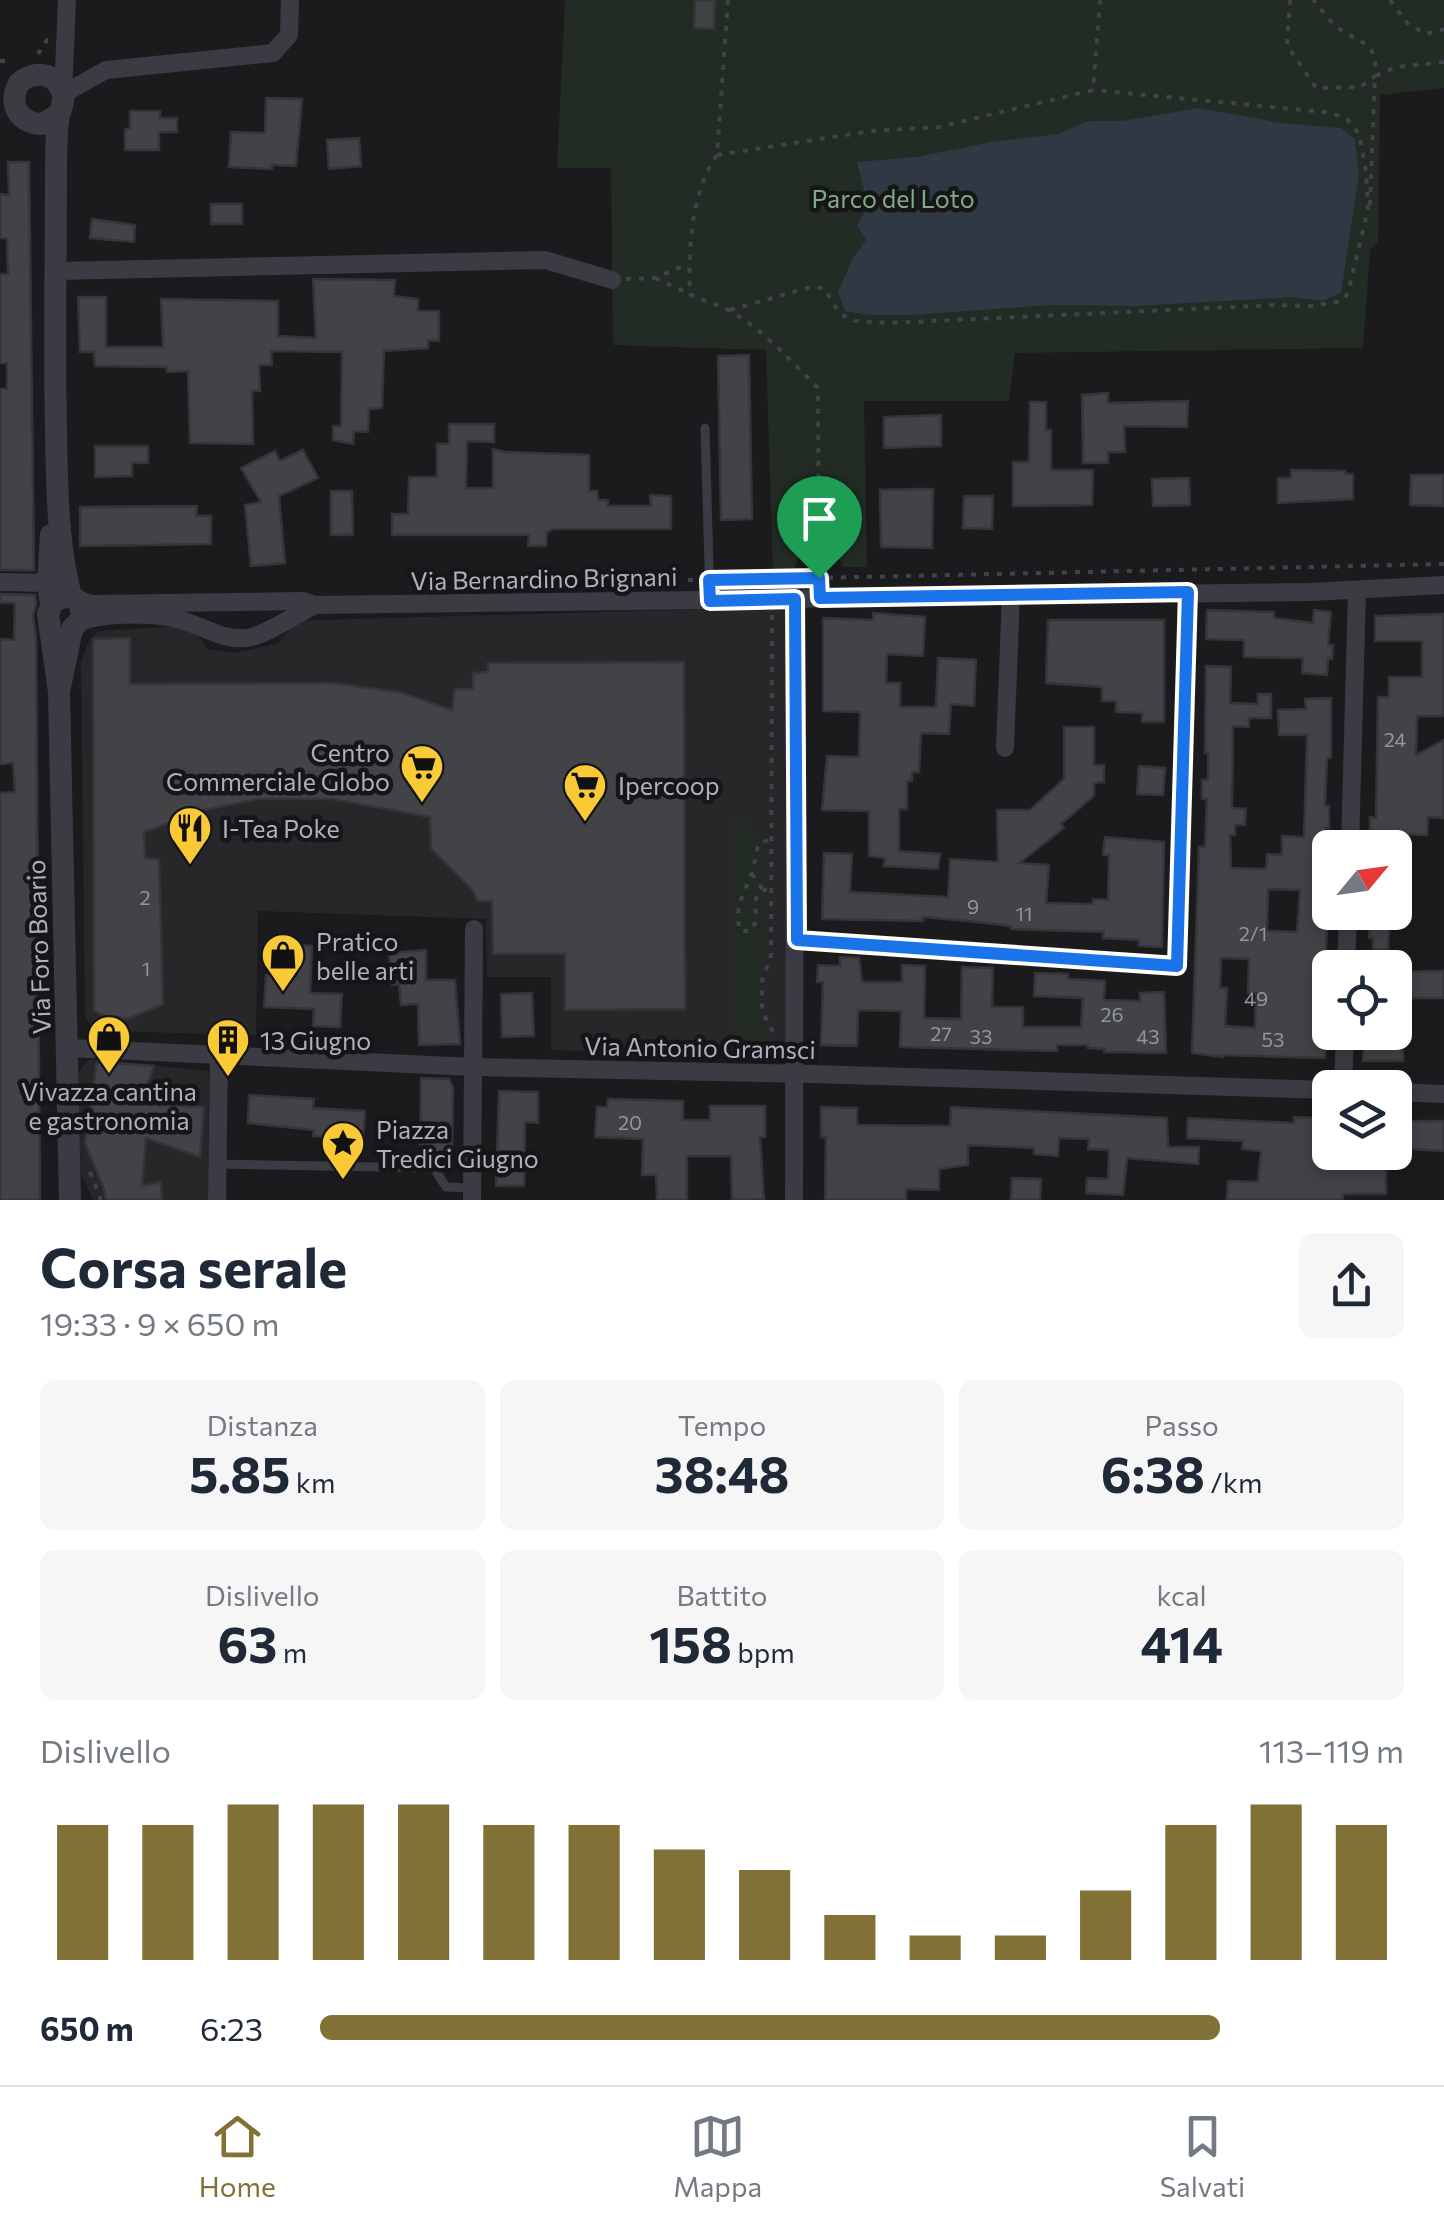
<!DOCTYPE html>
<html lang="it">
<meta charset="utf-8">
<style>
body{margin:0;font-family:Commissioner,sans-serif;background:#f6f6f7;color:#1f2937;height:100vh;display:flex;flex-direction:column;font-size:38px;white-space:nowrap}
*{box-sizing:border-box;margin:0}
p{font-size:32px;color:#747a83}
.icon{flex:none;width:55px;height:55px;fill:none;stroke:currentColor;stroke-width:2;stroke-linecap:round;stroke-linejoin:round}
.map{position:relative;height:1200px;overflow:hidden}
.details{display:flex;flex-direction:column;background:#fff;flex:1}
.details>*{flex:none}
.needle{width:65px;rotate:61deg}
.buttons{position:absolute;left:1312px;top:830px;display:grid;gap:20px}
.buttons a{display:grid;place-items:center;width:100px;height:100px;border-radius:15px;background:#fff;box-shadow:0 5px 15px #0003;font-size:50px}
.pin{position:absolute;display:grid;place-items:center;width:85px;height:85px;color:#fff;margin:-102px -42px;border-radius:50% 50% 50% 0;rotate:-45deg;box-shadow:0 0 10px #0007}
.pin .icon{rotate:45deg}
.round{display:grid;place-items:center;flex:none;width:105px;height:105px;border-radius:15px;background:#f6f6f7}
.headline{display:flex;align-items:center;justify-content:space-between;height:170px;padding:0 40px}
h1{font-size:55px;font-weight:700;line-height:75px}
.stats{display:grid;grid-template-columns:repeat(3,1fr);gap:15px;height:170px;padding:10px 40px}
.stats div{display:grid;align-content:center;border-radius:15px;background:#f6f6f7;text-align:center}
.stats b{font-size:50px;font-weight:700}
.stats small{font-size:28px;font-weight:400}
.stats p{font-size:28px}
.chart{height:280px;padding:20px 40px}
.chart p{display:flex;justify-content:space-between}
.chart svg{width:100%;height:180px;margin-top:10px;stroke:#827137;stroke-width:6}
ul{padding:0 40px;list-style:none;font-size:32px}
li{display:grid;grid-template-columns:160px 120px 1fr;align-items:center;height:75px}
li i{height:25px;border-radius:12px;background:#827137}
.dock{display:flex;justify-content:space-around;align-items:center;height:140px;border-top:2px solid #e0e1e3;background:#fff;font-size:28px;color:#747a83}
.dock a{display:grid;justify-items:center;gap:5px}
.dock .selected{color:#827137}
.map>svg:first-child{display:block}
.built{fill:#27272a}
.green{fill:#222c24}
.water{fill:#2f3843}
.building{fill:#424347;stroke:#353539;stroke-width:2.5;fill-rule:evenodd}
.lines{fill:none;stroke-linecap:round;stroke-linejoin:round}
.path{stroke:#41434a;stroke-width:4;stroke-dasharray:5 8;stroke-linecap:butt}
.service{stroke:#3b3c43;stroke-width:9}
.minor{stroke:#3b3c43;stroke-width:18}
.tertiary{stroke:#3b3c43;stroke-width:22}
.route-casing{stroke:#fff;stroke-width:20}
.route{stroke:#1a73e8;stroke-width:12}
.labels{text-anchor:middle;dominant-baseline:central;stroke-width:9;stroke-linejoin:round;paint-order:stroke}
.number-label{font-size:20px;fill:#9295a0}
.park-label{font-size:25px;fill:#83a989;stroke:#161618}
.street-label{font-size:25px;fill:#adb0bd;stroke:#161618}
.poi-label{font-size:25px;fill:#adb0bd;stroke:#161618;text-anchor:start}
</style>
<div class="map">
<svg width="1444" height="1200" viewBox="0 0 1444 1200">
<rect width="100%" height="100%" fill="#1b1b1d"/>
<g class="built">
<polygon points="785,607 785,1057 551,1050 551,977 487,977 486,919 258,911 256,1035 101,1031 92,1027 85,1016 81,661 89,641 99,631 183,626 198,636 207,649 234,653 277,644 296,622 315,620"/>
<polygon points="89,1059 209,1071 208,1200 93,1200 81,1172 77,1075"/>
</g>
<g class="green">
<polygon points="565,0 1444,0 1444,88 1380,95 1378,242 1370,250 1363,348 1015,353 1009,401 864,401 867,567 843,567 836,551 819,543 800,552 794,569 773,570 766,350 613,345 611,168 557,168"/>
<polygon points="746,818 753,830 764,834 767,953 758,980 759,1014 772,1056 733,1053 732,819"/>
</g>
<polygon class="water" points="1199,108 1281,123 1341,128 1355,139 1359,174 1341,293 1322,301 1292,297 1136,306 1050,305 911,315 868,315 845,311 838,292 852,260 866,240 857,226 868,206 857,162 916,157 992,142 1058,134 1089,121 1122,121"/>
<g class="building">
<polygon points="695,0 715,0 714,29 694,28"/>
<polygon points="266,98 302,99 296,166 272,165 272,169 229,167 231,132 265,133"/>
<polygon points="130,111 160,111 160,118 177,118 177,132 159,132 159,150 125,150 125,129 130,129"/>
<polygon points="359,138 361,166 329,169 327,140"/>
<polygon points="8,162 29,162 34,570 0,570 0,389 7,389 7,363 0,363 0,274 8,274 7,238 0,238 0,194 9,195"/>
<rect x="211" y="204" width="31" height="20"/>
<polygon points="92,219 135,225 134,242 90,238"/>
<polygon points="313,279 395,280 394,296 418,299 418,311 439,311 439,341 428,340 428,348 384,351 382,408 369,409 368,432 354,431 353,444 333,440 333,426 341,426 342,352 271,351 272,365 259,365 260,391 252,391 253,444 190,443 188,371 167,372 167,367 95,366 94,352 80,352 78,297 106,297 106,347 163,347 161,299 278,301 278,336 316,338"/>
<polygon points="749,355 752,519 721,520 718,356"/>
<polygon points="1108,393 1108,403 1188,401 1187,427 1124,426 1125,452 1108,452 1108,463 1083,463 1082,395"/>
<polygon points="1030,402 1046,402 1046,430 1051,430 1051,470 1093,470 1092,505 1013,506 1013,462 1029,462"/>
<polygon points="941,415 941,446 884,448 884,417"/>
<polygon points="449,424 494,424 494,442 467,441 466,488 493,488 493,449 506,452 589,455 589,491 597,491 598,500 608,500 608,506 651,506 650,495 671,496 671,529 554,529 547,532 546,546 528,546 529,535 392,535 392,514 408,514 409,477 437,477 437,444 449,444"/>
<polygon points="95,446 148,446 148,463 132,463 132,476 95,477"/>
<polygon points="303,450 318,478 279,496 285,563 251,566 245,505 261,502 241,468 275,451 280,461"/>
<polygon points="1291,470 1345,471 1345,474 1353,474 1353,499 1278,503 1278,478 1291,478"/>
<polygon points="1411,475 1444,475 1444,506 1410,505"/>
<polygon points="1189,478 1190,505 1153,506 1152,479"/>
<polygon points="915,489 933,489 932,548 881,547 880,490"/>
<polygon points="331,491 352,491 353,535 331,535"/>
<polygon points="964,496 993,496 992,529 963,528"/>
<polygon points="197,506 196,516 211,516 211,544 80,546 80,507"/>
<polygon points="0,594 35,595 36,604 33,616 36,638 40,1200 0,1200 0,793 15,792 13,763 0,764 0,639 14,640 15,603 0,603"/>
<polygon points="1207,610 1274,612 1274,618 1313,623 1314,610 1331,612 1328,645 1333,645 1332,659 1328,659 1327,675 1302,673 1303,658 1244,657 1244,640 1206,639"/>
<polygon points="873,613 925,617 923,656 887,654 886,683 900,683 900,707 936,707 938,658 976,660 974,706 951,704 949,734 921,733 919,772 912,772 912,781 907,781 907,809 899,809 899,851 940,854 938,869 884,866 885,858 869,856 869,811 822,810 827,756 859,757 860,712 823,711 823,618 873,620"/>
<polygon points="1444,614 1444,716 1417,716 1416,755 1444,740 1444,818 1428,817 1427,835 1396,834 1396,848 1370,848 1370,817 1376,818 1378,697 1389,697 1389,677 1422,677 1422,641 1375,641 1375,616"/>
<polygon points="1048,620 1164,620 1164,722 1142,722 1142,713 1116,712 1116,701 1102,701 1102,687 1046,683"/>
<polygon points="130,638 130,684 332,683 399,692 452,710 455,689 473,689 473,673 488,672 488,663 684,662 685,1009 565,1010 565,954 493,954 492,901 477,901 474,892 431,848 430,817 332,799 258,799 200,811 144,832 145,858 159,859 163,1004 128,1019 102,1015 94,1010 93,639"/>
<path d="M1206,666l25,1 -1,36 28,1v-10h13v24h-22v9l-16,-1 -1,82 14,1 -1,16h-10v10h-5l1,33 35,1 1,-15 15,1v-19l22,1 3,-102h-28l-1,-25 28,-1 -1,-10 26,-1v60h-4l-2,48h4v22h-4l-2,45h4l1,27 -5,120h3l-1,38 -102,-3v2l-31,-4 7,-206h6l2,-48h-5v-19h6v-27h-3zM1268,889l32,1 -3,42 -30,-1zM1221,958l28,1 -1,34h8l-1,35 -30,-2 2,-38h-7z"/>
<polygon points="1064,727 1094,727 1094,765 1104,765 1104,782 1094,783 1094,796 1061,824 1064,828 1019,863 1049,865 1046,903 1093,904 1093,899 1108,900 1109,855 1103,855 1105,837 1164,842 1162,947 1139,946 1139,940 1103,938 1104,932 1011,929 1011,926 967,921 923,917 923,921 822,919 824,853 852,854 850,892 948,897 950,859 998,862 997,810 1030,810 1064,779"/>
<polygon points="1139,766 1165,768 1163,795 1137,794"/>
<polygon points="1370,912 1390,912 1388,950 1373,949 1373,938 1369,938"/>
<polygon points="299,945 312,946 310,993 342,994 340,1027 313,1026 314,1009 264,1007 266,975 297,976"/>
<polygon points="426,950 426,980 455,980 460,1044 419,1045 418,1004 401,1005 399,984 392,985 389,953"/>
<polygon points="840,957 859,958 862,982 902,982 902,965 925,966 924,1018 961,1019 962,967 993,968 992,1007 1023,1007 1023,1027 1081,1027 1083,998 1034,996 1035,973 1068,974 1068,979 1105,981 1104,1000 1140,1001 1140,993 1164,992 1166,1053 1104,1052 1105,1049 1088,1048 1088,1045 1057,1045 1057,1051 900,1047 901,1011 858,1010 857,1046 821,1045 823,982 817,982 818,965 840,966"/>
<polygon points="1444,971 1444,998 1395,998 1396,972"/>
<polygon points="532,993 534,1036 502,1037 501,994"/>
<polygon points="1364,1032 1403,1032 1403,1061 1363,1061"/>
<polygon points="97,1062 154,1066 140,1104 204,1107 200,1157 146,1138 142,1186 161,1182 162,1200 106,1200 104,1189 85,1143"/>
<polygon points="421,1078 449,1079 453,1087 452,1159 420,1158"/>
<polygon points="499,1091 538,1092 538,1123 525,1122 524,1186 496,1186"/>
<polygon points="249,1095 314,1099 313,1108 365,1111 363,1139 313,1136 314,1130 248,1123"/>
<polygon points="608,1099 683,1101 683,1120 710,1120 710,1106 765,1106 765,1137 760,1137 764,1199 732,1200 731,1156 687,1156 687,1200 657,1200 656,1175 642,1175 643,1139 595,1137 597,1107 607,1107"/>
<polygon points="821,1107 857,1108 857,1125 950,1126 951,1107 1167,1118 1168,1147 1199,1147 1198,1164 1127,1158 1123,1195 1086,1193 1087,1178 1108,1179 1109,1150 1088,1149 1089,1139 1059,1138 1058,1156 1034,1154 1034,1148 968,1145 968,1165 939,1169 939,1190 906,1189 906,1200 825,1200 826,1137 821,1137"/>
<polygon points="1294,1117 1316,1118 1314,1152 1386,1156 1386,1194 1343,1194 1343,1200 1227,1200 1228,1181 1258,1182 1261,1151 1242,1149 1243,1141 1187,1138 1188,1118 1294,1123"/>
<polygon points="1395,1121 1444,1121 1444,1151 1395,1148"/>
<polygon points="1012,1178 1041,1179 1040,1200 1011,1200"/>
</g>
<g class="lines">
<g class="path">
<path d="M728,0l-11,155c-26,37 -29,95 -27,139 14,8 31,11 44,19 32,20 57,48 84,75l1,191"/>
<path d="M1290,0l-3,45 29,43 44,-1 15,-11c3,-33 -11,-31 -34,-46 -11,-7 -19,-21 -28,-30"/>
<polyline points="1390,0 1407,23 1426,34 1444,29"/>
<polyline points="38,54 47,40 51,40"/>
<polyline points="0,61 13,61"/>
<polyline points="717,155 872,131 939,127 1093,90 1100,0"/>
<polyline points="1370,205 1375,76 1396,67 1444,62"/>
<polyline points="655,278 690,294"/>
<polyline points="626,279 655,278 688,264"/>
<polyline points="730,310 811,287 824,288 839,313 854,321 889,323 1276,305 1312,306 1342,301 1348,293 1368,209 1366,171 1359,134 1346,118 1325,112 1093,90"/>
<polyline points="724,580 1444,564"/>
<polyline points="649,581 699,580"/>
<polyline points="772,615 771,955 762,981 762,1011 775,1036"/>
<polyline points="752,874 763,890"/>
<path d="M767,889l-9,4c-6,12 2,26 -7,38h-11c-6,-23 3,-35 11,-56 4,-10 4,-21 8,-32l11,-3"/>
<polyline points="1361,1077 1387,1078"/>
<polyline points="90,1172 101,1200"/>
</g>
<g class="service">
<polyline points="705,428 710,600"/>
<polyline points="217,1164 434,1168 446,1187 472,1188"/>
</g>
<g class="minor">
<polyline points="63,94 106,70 273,53 289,35 290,0"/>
<polyline points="63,94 67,0"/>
<polyline points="57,271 545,260 612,280"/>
<polyline points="0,582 48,583"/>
<polyline points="79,601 94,604 303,601 315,605 1310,592 1444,585"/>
<path d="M80,622c25,-10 81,-10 107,0 21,7 36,18 59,16 17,-1 52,-25 69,-33"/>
<polyline points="1005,748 1011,594"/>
<polyline points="1350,848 1357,590"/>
<polyline points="797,940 1177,966 1187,592"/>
<polyline points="1346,968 1348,912"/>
<polyline points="69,1048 473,1067 812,1074 1330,1090"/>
<polyline points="1343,1088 1345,1032"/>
<polyline points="1395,1092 1444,1094"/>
<polyline points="217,1200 219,1055"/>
<polyline points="472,1200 474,929"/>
<polyline points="794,1200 795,599"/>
</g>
<g class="tertiary">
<path d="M58,115l-16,9c-24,-1 -34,-20 -23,-41 14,-12 36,-12 43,9 4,11 -3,18 -4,29 -2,17 -2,36 -2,54 0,84 -2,169 0,254 1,56 1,113 15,168"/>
<polyline points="51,605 48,583 51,535"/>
<polyline points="59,692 72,629 83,617 79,601 69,596 54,600 48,614 59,692 70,1200"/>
</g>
</g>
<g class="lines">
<g class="route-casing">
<polygon id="route" points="819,578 820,598 1188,592 1177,966 797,940 795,599 710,601 709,580"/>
</g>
<use href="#route" class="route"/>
</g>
<defs>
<g id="supermarket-pin" transform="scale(2.25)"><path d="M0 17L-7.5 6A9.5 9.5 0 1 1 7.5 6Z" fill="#faca36" stroke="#161618"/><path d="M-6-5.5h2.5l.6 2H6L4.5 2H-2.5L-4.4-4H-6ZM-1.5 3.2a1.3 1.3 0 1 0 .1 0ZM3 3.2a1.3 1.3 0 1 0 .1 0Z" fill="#111"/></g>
<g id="restaurant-pin" transform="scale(2.25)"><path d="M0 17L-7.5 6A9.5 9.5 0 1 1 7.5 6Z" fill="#faca36" stroke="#161618"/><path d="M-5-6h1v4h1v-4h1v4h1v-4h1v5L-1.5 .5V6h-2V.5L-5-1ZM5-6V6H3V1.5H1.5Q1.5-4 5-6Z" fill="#111"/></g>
<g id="shop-pin" transform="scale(2.25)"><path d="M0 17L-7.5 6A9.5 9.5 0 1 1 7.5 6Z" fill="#faca36" stroke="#161618"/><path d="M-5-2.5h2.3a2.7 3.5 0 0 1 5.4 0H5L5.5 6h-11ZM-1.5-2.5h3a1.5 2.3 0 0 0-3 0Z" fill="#111"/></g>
<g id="building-pin" transform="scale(2.25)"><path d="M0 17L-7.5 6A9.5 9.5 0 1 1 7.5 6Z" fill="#faca36" stroke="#161618"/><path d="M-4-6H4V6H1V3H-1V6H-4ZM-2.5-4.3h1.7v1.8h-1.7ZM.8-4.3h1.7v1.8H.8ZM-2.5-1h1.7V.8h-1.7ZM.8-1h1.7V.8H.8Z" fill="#111"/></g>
<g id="sight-pin" transform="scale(2.25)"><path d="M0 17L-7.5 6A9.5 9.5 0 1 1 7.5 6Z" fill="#faca36" stroke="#161618"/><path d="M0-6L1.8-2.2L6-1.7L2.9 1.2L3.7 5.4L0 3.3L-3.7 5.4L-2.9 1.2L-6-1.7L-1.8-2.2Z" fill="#111"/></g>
</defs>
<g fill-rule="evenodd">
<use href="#supermarket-pin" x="422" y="766"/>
<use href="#supermarket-pin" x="585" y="785"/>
<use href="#restaurant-pin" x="190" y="828"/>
<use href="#shop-pin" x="283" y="955"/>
<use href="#shop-pin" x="109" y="1037"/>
<use href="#building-pin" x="228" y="1040"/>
<use href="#sight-pin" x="343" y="1143"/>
</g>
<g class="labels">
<g class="number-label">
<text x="1395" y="739">24</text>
<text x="145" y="897">2</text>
<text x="973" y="906">9</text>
<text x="1024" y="913">11</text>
<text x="1253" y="933">2/1</text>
<text x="146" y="968">1</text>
<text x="1256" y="998">49</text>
<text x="1112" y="1014">26</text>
<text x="941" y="1033">27</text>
<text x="981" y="1036">33</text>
<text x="1148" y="1036">43</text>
<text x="1273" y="1039">53</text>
<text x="630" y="1122">20</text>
</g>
<g class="park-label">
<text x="893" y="198">Parco del Loto</text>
</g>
<g class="street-label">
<text transform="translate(544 578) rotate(-1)">Via Bernardino Brignani</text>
<text transform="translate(38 947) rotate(-92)">Via Foro Boario</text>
<text transform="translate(700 1047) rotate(1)">Via Antonio Gramsci</text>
</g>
<g class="poi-label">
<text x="390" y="752" text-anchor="end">Centro<tspan x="390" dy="29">Commerciale Globo</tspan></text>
<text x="618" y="785">Ipercoop</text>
<text x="222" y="828">I-Tea Poke</text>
<text x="316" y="941">Pratico<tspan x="316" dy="29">belle arti</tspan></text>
<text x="260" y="1040">13 Giugno</text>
<text x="109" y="1091" text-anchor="middle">Vivazza cantina<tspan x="109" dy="29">e gastronomia</tspan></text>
<text x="376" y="1129">Piazza<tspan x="376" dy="29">Tredici Giugno</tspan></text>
</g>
</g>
</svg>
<div class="buttons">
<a><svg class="needle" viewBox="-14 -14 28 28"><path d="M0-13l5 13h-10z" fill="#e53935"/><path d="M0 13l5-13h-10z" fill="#747a83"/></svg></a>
<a><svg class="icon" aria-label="locate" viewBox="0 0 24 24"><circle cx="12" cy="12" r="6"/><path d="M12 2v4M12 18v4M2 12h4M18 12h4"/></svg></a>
<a><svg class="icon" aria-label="layers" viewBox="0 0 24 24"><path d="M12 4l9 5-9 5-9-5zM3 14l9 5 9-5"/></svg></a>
</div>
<div class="pin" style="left:819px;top:578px;background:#1e9e55"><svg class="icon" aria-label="arrive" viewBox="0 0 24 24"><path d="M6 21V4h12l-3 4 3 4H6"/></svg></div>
</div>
<section class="details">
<div class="headline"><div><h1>Corsa serale</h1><p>19:33 · 9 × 650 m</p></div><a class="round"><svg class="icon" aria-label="share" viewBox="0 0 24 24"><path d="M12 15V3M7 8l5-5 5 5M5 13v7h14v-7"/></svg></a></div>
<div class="stats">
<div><p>Distanza</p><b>5.85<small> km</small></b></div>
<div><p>Tempo</p><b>38:48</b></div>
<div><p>Passo</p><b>6:38<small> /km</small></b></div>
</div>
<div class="stats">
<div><p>Dislivello</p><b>63<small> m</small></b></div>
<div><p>Battito</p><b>158<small> bpm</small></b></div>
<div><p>kcal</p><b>414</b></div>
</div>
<div class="chart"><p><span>Dislivello</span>113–119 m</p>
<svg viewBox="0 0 160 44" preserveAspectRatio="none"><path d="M5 44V11M15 44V11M25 44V6M35 44V6M45 44V6M55 44V11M65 44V11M75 44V17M85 44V22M95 44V33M105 44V38M115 44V38M125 44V27M135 44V11M145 44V6M155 44V11"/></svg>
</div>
<ul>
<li><b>650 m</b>6:23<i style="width:83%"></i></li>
</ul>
</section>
<nav class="dock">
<a class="selected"><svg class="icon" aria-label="home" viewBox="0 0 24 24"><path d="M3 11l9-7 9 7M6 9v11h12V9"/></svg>Home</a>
<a><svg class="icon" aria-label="map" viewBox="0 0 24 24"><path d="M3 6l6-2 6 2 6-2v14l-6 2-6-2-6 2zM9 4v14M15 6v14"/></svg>Mappa</a>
<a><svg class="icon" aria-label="saved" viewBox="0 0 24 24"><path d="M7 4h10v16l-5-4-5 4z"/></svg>Salvati</a>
</nav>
